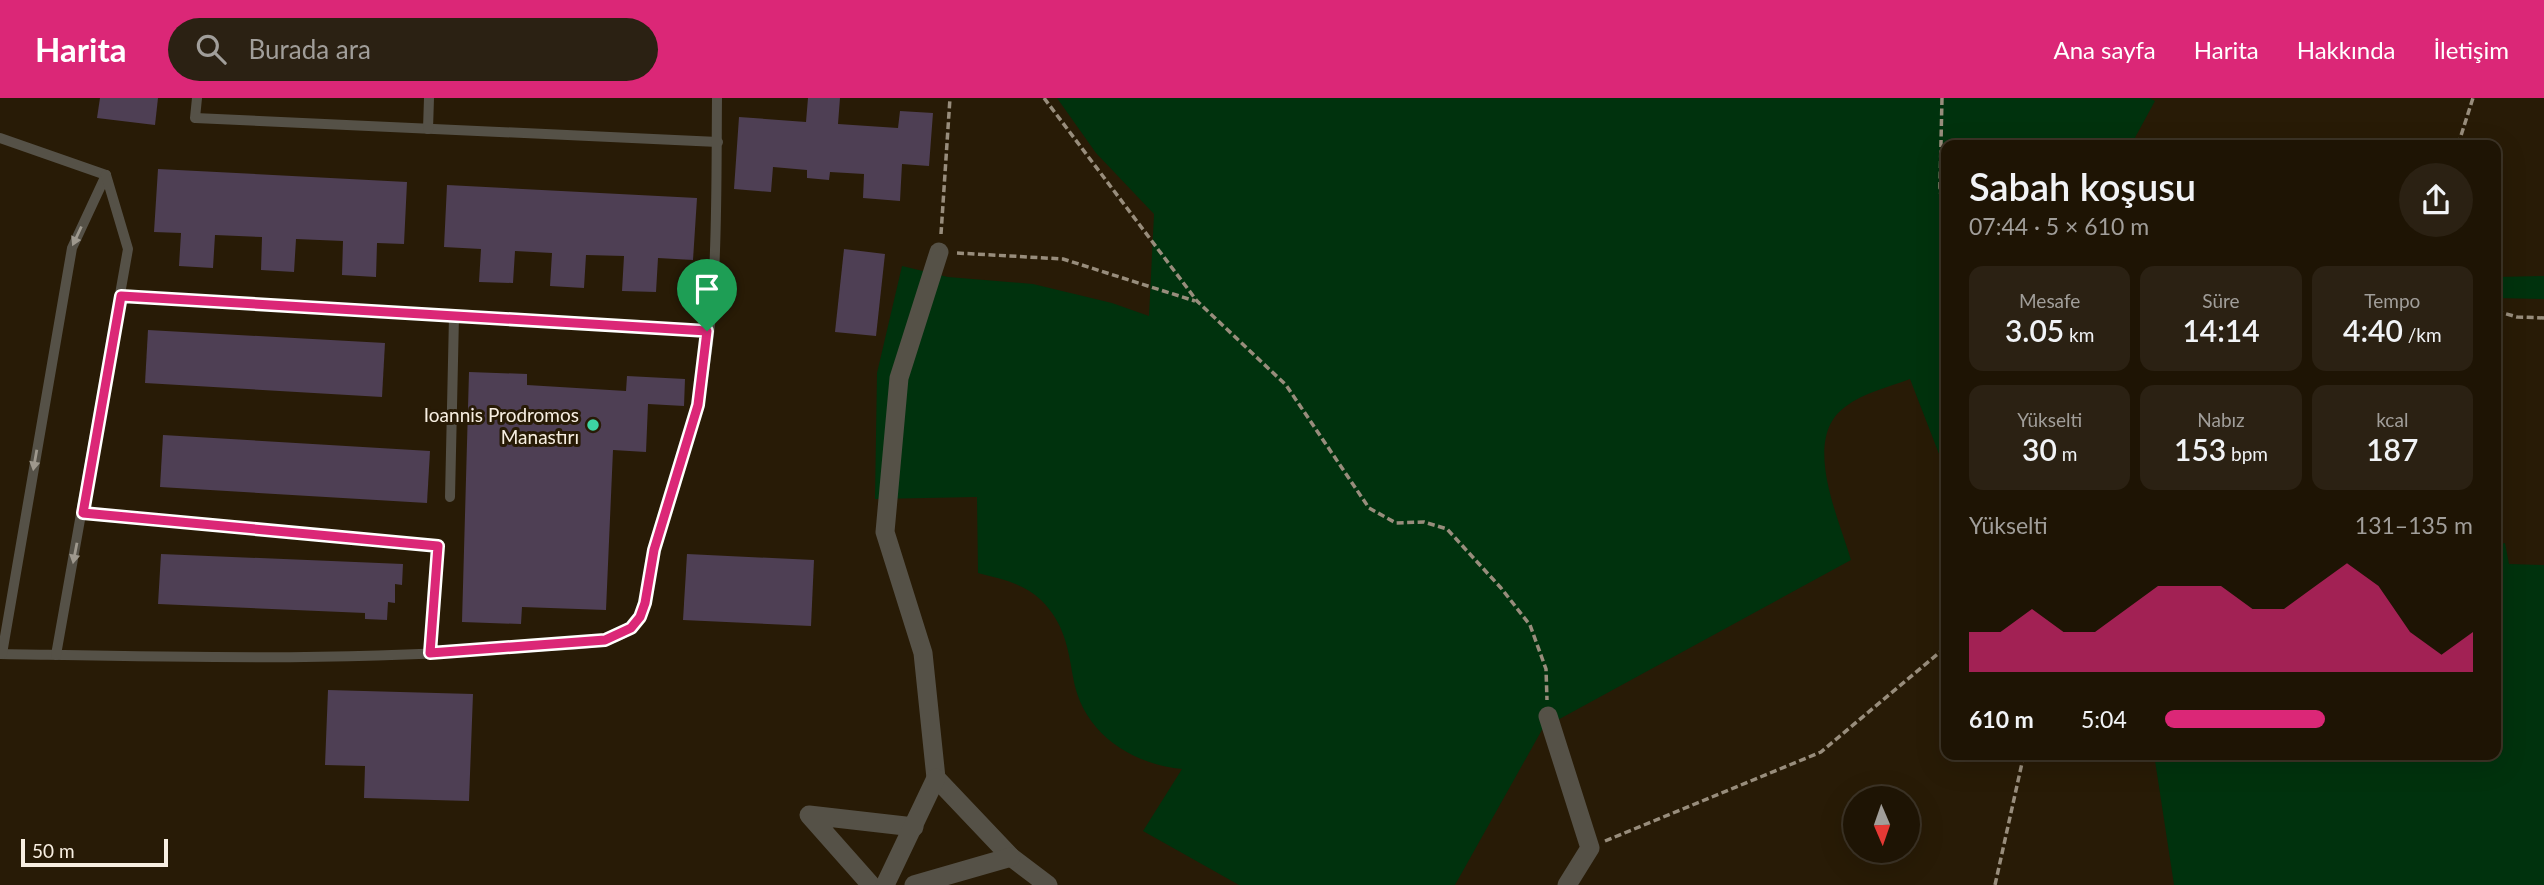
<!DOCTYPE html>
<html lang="tr">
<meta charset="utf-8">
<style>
body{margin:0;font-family:Lato,sans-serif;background:#2b2113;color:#f1f3f6;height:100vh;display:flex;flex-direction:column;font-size:26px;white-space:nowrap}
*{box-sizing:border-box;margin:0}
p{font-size:23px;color:#a19e9a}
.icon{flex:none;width:38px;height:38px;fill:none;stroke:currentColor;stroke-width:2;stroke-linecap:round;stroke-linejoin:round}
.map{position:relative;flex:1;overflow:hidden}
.side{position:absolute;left:1941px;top:42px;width:560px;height:620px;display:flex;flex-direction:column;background:#1e1404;border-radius:14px;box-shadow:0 7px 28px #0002,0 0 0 2px #3c3326}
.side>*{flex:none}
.needle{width:46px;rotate:178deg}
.controls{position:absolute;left:1843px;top:688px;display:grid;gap:14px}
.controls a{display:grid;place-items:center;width:77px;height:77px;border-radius:50%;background:#1e1404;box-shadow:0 7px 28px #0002,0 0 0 2px #3c3326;font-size:35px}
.scale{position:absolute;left:21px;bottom:18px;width:147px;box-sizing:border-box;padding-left:7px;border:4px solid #f8efe2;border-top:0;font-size:19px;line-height:24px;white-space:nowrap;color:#f8efe2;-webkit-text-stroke:5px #281b06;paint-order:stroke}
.pin{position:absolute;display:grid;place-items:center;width:60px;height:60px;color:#fff;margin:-72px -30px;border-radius:50% 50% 50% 0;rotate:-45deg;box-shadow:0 0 7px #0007}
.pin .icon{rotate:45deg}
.round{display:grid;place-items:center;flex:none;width:74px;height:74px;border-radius:37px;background:#2b2113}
.summary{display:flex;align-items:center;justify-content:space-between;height:119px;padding:0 28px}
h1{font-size:38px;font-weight:600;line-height:52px}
.figures{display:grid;grid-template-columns:repeat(3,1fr);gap:10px;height:119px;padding:7px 28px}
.figures div{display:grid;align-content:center;border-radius:14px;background:#2b2113;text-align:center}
.figures b{font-size:30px;font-weight:600}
.figures small{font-size:19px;font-weight:400}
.figures p{font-size:19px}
.chart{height:196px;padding:14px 28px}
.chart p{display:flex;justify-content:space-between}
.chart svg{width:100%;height:126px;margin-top:7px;fill:#db2777;opacity:.7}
ul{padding:0 28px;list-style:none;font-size:23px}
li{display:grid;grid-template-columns:112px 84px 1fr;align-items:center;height:52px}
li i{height:18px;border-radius:9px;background:#db2777}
header{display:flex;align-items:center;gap:42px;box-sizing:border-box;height:98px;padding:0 35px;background:#db2777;color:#fff}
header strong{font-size:33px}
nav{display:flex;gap:38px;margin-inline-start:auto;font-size:24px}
.search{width:490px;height:63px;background:#2b2113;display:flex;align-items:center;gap:18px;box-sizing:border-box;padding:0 24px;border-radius:38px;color:#a19e9a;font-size:26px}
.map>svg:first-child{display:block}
.grass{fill:#00320d}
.building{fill:#4e3f54}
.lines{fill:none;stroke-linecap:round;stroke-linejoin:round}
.path{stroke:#988d7c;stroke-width:3.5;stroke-dasharray:7 3.5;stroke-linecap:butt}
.lane{stroke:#555147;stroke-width:10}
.street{stroke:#555147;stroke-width:19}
.oneway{fill:#9e988d}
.route-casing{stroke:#fff;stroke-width:14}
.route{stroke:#db2777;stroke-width:9}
.poi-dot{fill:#3dd4a3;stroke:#281b06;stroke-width:2.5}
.labels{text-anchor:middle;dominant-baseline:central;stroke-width:6;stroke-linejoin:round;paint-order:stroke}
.poi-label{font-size:19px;fill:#f8efe2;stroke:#281b06;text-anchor:end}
</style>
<header>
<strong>Harita</strong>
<div class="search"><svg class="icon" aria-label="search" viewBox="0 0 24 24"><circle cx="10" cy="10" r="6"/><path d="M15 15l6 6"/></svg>Burada ara</div>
<nav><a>Ana sayfa</a><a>Harita</a><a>Hakkında</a><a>İletişim</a></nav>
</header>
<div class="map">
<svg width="2544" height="787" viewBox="0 0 2544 787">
<rect width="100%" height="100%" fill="#281b06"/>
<g class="grass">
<path d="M1057,0h1092l6,3 -24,44h-185v327l-36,-93c-21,8 -47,14 -65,28 -44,32 -6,111 6,153l-308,168 -88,157h-216l-96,-54 39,-62c-52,-5 -100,-37 -109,-92 -5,-30 -9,-54 -32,-77 -18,-17 -40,-21 -63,-27l-1,-76 -102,2 2,-126 25,-107 46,11 85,7 79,19 37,13 5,-102 -58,-61z"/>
<polygon points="2544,178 2544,201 2496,200 2496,179"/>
<polygon points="2505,445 2509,466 2544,467 2544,787 2174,787 2154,656 2496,656 2496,447"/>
</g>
<g class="building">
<polygon points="100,0 158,0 155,27 97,20"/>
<polygon points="808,0 840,0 838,26 898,30 900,13 933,15 929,68 902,66 900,103 863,100 864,76 830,74 829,82 807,80 807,72 773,69 771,94 734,91 739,19 806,24"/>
<polygon points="158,71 407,84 404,146 377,145 376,179 342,177 343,143 296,141 294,174 261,172 262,139 215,137 213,170 179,168 181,135 154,134"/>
<polygon points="447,87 697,100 693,162 658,160 656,194 622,193 624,158 586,157 584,190 550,188 552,155 515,153 513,185 479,184 481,151 444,149"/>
<polygon points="844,151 885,156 876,238 835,234"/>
<polygon points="148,232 385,245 382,299 145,285"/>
<polygon points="469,274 527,276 527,287 626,293 627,278 685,281 684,308 648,306 646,354 613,352 606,512 522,509 521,526 462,524"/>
<polygon points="163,337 430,353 427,405 160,389"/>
<polygon points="161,456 403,466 402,487 395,486 395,505 388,504 387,522 365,521 365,515 158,506"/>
<polygon points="687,456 814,462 811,528 683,522"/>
<polygon points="328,592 473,596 469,703 364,700 365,668 325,667"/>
</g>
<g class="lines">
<g class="path">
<polyline points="1044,0 1197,203 1286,287 1369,410 1396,425 1424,424 1447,431 1501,490 1530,527 1546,571 1547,602"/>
<polyline points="1942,0 1940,89 1946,148"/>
<polyline points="2458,47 2473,0"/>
<polyline points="941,136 950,0"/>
<polyline points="957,155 1063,161 1195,203"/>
<polyline points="2496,213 2517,219 2544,220"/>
<polyline points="1605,743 1821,654 1946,549"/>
<polyline points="1995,787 2024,656"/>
</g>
<g class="lane">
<polyline points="197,0 195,20 718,44"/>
<polyline points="428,31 429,0"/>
<polyline points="0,40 106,77"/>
<polyline points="121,197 707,233"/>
<polyline points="450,399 454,218"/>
<polyline points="83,415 438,448 430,555"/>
<path d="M0,556c177,3 355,8 532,-7 29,-3 74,1 98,-18 22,-19 18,-57 26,-83 12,-47 32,-94 42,-142 21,-100 18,-204 19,-306"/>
<polyline points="2,556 72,150 106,77"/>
<polyline points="56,557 128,151 106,77"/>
</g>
<g class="street">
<polyline points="939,154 899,280 885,434 923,555 936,680 1011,759 1048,787"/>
<polyline points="1548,618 1590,750 1567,787"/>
<polyline points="871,787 809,717 914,729"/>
<polyline points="885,787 936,680"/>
<polyline points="914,787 1011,759"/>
</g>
</g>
<defs><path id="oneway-solid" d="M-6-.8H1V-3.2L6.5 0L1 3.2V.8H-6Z" transform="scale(1.75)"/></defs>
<g class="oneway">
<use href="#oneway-solid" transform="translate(77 138) rotate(115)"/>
<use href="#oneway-solid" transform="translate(35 362) rotate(100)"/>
<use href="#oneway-solid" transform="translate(75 455) rotate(101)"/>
</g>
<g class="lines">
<g class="route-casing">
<polygon id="route" points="121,198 707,233 698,307 654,452 645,505 640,519 631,530 605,542 430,555 438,448 83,415"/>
</g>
<use href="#route" class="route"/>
</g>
<circle class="poi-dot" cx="593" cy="327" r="7"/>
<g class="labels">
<g class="poi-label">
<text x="579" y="316">Ioannis Prodromos<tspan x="579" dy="22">Manastırı</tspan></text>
</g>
</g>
</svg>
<div class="controls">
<a><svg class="needle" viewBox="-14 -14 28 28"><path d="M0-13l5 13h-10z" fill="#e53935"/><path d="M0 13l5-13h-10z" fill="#a19e9a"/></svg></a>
</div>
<div class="scale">50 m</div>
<div class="pin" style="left:707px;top:233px;background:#1e9e55"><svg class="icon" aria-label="arrive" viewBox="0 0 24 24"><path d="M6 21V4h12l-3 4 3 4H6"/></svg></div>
<section class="side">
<div class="summary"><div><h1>Sabah koşusu</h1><p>07:44 · 5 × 610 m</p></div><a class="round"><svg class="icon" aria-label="share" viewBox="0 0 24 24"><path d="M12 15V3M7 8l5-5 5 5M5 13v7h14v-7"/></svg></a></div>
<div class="figures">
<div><p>Mesafe</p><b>3.05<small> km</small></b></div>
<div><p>Süre</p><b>14:14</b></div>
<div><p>Tempo</p><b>4:40<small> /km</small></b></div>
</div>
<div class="figures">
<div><p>Yükselti</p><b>30<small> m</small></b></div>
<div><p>Nabız</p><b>153<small> bpm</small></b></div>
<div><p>kcal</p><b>187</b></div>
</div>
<div class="chart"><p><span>Yükselti</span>131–135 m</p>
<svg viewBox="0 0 160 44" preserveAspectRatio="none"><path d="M0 44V30L10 30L20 22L30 30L40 30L50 22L60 14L70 14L80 14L90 22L100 22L110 14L120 6L130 14L140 30L150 38L160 30V44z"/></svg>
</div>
<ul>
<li><b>610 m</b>5:04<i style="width:52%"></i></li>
</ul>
</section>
</div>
